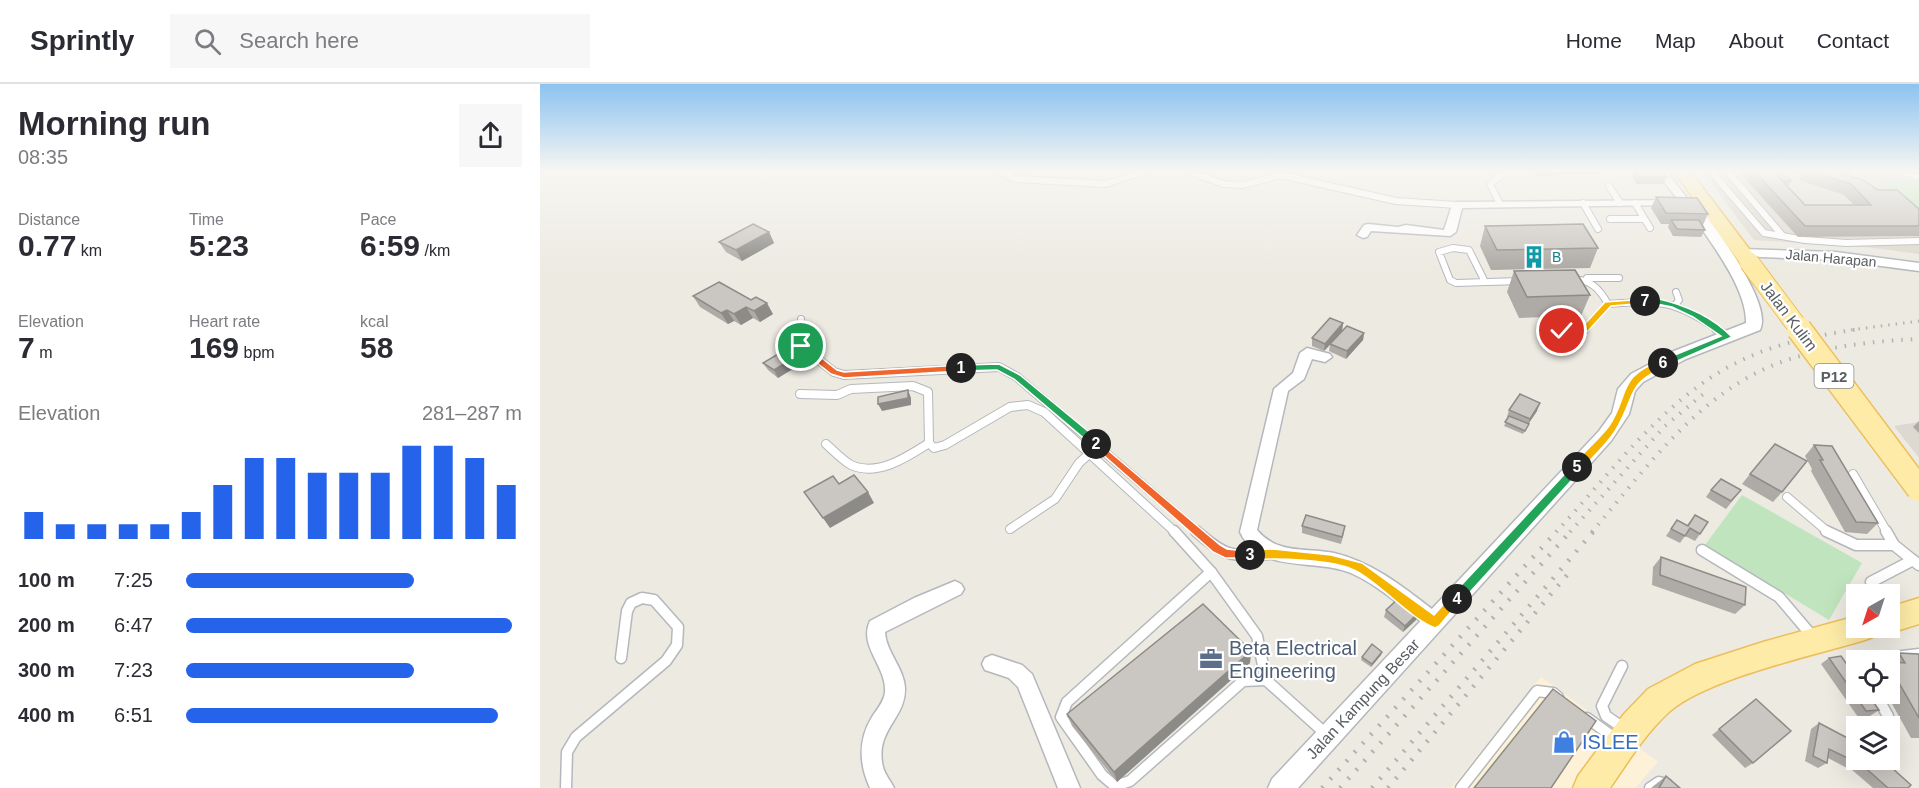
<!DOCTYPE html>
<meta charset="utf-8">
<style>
body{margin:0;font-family:Helvetica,sans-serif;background:#f7f7f7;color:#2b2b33;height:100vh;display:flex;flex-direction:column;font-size:22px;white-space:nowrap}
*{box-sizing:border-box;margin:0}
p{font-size:20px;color:#7c7c81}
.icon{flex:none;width:33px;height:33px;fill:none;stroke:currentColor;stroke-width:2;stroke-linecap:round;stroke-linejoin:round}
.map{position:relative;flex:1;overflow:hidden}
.sheet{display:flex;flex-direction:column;background:#fff;width:540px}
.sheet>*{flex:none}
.needle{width:39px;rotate:219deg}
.fabs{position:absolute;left:1306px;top:500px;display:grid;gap:12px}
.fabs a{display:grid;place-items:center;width:54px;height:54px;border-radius:0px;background:#fff;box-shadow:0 6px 24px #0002;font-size:30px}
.pin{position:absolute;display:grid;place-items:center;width:51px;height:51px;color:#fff;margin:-26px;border:3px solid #fff;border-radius:50%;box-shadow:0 2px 6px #0007}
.km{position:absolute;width:30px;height:30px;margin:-15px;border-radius:50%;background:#222;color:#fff;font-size:16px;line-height:30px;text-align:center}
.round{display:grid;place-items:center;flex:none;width:63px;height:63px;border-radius:0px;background:#f7f7f7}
.head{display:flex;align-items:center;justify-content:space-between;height:102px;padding:0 18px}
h1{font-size:33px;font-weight:600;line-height:45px}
.figures{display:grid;grid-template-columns:repeat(3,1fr);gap:9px;height:102px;padding:6px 18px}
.figures div{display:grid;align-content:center}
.figures b{font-size:30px;font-weight:600}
.figures small{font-size:16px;font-weight:400}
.figures p{font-size:16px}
.chart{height:168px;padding:12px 18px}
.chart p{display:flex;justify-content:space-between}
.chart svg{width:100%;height:108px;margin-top:6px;stroke:#2563eb;stroke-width:6}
ul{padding:0 18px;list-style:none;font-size:20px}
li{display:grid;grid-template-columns:96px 72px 1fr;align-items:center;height:45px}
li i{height:15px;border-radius:8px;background:#2563eb}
header{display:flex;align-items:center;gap:36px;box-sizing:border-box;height:84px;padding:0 30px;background:#fff;border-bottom:2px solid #e1e1e2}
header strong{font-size:28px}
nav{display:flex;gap:33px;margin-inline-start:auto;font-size:21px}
.search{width:420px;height:54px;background:#f7f7f7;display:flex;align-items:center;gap:15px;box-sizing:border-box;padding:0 21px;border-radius:0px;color:#7c7c81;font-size:22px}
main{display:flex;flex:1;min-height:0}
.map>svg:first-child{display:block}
.commercial{fill:#fdf2d7}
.education{fill:#ddd9d0}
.green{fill:#c0e4be}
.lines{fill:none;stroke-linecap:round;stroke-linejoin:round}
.service-far2-casing{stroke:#b4b8bc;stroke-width:8}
.service-far1-casing{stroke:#b4b8bc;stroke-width:10}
.service-casing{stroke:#b4b8bc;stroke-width:13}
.minor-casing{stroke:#b4b8bc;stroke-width:3}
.tertiary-casing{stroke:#b4b8bc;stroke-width:3}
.primary-casing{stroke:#edbe5a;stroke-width:3}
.service-far2{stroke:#fff;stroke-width:6}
.service-far1{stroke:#fff;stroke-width:8}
.service{stroke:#fff;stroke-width:10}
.minor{fill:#fff;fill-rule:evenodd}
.tertiary{fill:#fff;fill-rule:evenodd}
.primary{fill:#fdeba7;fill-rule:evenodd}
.rail-far2{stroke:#b1b2b2;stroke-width:3;stroke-dasharray:1.5 6;stroke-linecap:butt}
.rail-far1{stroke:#b1b2b2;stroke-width:4;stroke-dasharray:1.5 8;stroke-linecap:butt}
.rail{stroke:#b1b2b2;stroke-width:4.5;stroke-dasharray:2 10;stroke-linecap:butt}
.primary-bridge-far1-casing{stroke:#edbe5a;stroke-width:21;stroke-linecap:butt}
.primary-bridge-casing{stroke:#edbe5a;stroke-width:27;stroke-linecap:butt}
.primary-bridge-far1{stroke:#fdeba7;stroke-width:19}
.primary-bridge{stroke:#fdeba7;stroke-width:24}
.wall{fill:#aeaaa6;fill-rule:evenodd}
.shaded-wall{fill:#8d8b87}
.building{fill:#cac6c1;stroke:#8d8b87;stroke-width:1.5}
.split-1{fill:#f0652b;stroke:#fff;stroke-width:1.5}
.split-2{fill:#22a559;stroke:#fff;stroke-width:1.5}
.split-3{fill:#f0652b;stroke:#fff;stroke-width:1.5}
.split-4{fill:#f5b400;stroke:#fff;stroke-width:1.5}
.split-5{fill:#22a559;stroke:#fff;stroke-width:1.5}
.split-6{fill:#f5b400;stroke:#fff;stroke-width:1.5}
.split-7{fill:#22a559;stroke:#fff;stroke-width:1.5}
.split-8{fill:#f5b400;stroke:#fff;stroke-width:1.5}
.labels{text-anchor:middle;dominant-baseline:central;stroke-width:4.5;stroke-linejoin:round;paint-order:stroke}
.far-culture-label{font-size:14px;fill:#0d838f;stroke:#fff;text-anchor:start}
.far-street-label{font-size:14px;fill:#5a5e62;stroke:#fff}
.shield{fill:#fff;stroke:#8c8e91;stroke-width:1.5}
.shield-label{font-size:15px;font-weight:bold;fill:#5a5e62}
.street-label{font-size:16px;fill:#5a5e62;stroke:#fff}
.near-service-label{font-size:20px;fill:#4e5e75;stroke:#fff;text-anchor:start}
.near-shop-label{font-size:20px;fill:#366cbe;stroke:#fff;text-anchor:start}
</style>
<header>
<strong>Sprintly</strong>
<div class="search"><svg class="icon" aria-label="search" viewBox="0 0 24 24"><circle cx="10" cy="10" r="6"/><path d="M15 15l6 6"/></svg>Search here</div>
<nav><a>Home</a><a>Map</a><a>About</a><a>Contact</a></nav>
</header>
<main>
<section class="sheet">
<div class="head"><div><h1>Morning run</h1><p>08:35</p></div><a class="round"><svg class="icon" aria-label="share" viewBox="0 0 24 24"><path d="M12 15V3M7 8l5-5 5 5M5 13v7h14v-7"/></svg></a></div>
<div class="figures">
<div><p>Distance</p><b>0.77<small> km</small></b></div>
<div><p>Time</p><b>5:23</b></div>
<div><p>Pace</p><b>6:59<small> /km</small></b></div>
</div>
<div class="figures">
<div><p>Elevation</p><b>7<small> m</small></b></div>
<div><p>Heart rate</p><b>169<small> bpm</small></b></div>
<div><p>kcal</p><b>58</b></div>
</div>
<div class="chart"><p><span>Elevation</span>281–287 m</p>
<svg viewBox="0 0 160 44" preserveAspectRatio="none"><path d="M5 44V33M15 44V38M25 44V38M35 44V38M45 44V38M55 44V33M65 44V22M75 44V11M85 44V11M95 44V17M105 44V17M115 44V17M125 44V6M135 44V6M145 44V11M155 44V22"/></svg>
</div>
<ul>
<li><b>100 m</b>7:25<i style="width:68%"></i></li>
<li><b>200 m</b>6:47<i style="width:97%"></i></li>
<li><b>300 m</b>7:23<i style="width:68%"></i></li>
<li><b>400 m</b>6:51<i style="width:93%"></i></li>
</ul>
</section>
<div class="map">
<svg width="1379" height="704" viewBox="0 0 1379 704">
<rect width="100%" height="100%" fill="#edeae2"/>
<polygon class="commercial" points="1001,593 1118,678 1095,704 911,704"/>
<g class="education">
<polygon points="1162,87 1379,87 1379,170 1326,163 1214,156"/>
<polygon points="1379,338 1379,374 1354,342"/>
</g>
<g class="green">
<polygon points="1337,95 1379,96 1379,132"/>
<polygon points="1202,411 1322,479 1289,536 1165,461"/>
</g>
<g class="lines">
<g class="service-far2-casing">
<g id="service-far2">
<polyline points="461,87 474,95 566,100 605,87"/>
<polyline points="647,87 684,100 703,101 741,91 856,117 917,121"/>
<polyline points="1174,87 1175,92 1224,149 1265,156 1306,159 1379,157"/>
<polyline points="1184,87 1188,88 1242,151"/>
<polyline points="1362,88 1379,93"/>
<polyline points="1069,102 1080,119"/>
<polyline points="1043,119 1058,145"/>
<polyline points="1095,119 1110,144"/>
<polyline points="960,120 950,100 967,87"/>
<polyline points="1070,135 1104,135"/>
<polyline points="1047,194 1079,194"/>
<path d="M1031,195c19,0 28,9 37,25"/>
<polyline points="945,198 929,166 913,164 899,168 910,196 916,199 980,197"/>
<polyline points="1135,221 1139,216 1136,208"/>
<polyline points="261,235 261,246"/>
<path d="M1030,246l15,-1 23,-25c51,-4 67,-4 110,26"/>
</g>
</g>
<g class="service-far1-casing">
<g id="service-far1">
<polyline points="261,245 261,262 294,288 304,291 459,283 477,293 658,448"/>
<polyline points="1176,245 1188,253"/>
<polyline points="1022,247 1045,245"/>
<polyline points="260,310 297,311 311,305 373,302 388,308 389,359 394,364 405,361 470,323 488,321 504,328 635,448"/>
<path d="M286,360c8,7 16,16 25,21 27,12 56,-8 78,-22"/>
<polyline points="1313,390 1347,448"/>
<polyline points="1247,413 1288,448"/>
<polyline points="470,445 515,415 539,379 550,369"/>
</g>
</g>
<g class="service-casing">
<g id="service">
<polyline points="634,447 671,488 717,552 726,596 787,651"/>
<path d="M656,447c29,25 34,26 73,23"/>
<polyline points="1286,447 1316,461 1354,461"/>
<polyline points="1346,447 1354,461 1379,481"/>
<polyline points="1162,466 1239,513 1273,553"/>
<polyline points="671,488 527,618 521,633 562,691 575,702 590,697 703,597 726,596"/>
<polyline points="1331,498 1373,476"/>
<polyline points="1329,576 1379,570"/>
<polyline points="1082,582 1062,622 1066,632 1085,645"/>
<polyline points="1335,609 1348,632"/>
<polyline points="1047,634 1076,655"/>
<polyline points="26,704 27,668 36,653 126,577 137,561 138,543 114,516 102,514 91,519 87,527 81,574"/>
<polyline points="921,704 997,607 1013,609 1018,613"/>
<polyline points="1110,704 1119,698 1127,700"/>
</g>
</g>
<g class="minor-casing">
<g id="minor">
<polygon points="1116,87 1126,87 1150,118 1149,120 1145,121 1139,118 1134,121 922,124 916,148 910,152 831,147 827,153 823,154 817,151 824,141 828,140 858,143 866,141 904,146 912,121 917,118 1138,116"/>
<path d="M767,264l23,6 2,3 -7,5 -13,-3 -8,20 -16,12 -31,139c21,25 49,17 77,23 42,10 74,38 107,63l3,6 -3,6 -6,2 -6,-2c-25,-19 -48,-41 -76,-54 -37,-17 -92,2 -113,-42l34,-143 19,-16 7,-20z"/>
<path d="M415,497l6,3 3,5 -3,5 -76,38c1,20 19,36 20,56 1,31 -31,42 -22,79 2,8 8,14 11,21h-24c-11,-24 -12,-48 2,-71 5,-8 12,-15 13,-25 2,-25 -27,-46 -15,-71l44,-23z"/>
<polygon points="452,571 482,581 492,590 540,704 518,704 478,603 469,594 445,586 442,580 445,574"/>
</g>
</g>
<g class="tertiary-casing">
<g id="tertiary">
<path d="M1164,115l7,4 -6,5v5c14,21 68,92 55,117l-74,29 -43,23 -8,9 -6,23 -18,27 -313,347h-30l4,-9 327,-348 13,-18 6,-24 13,-15 43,-23 72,-28c1,-35 -36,-81 -55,-110l2,-9z"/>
<polygon points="1202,165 1296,168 1379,179 1379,187 1296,176 1197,172 1195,169"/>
</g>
</g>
<g class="primary-casing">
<g id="primary">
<polygon points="1134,87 1150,87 1219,178 1216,182 1202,182"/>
<path d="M1379,514v26l-29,9 -11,-5 -4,8 -10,4c-50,15 -159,39 -196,72 -24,22 -41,50 -59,76h-37l5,-12 46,-62 24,-25 47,-25 68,-22 94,-26v11h33v-20z"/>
</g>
</g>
<use href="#service-far2" class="service-far2"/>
<use href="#service-far1" class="service-far1"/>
<use href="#service" class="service"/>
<use href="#minor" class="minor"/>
<use href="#tertiary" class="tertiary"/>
<use href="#primary" class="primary"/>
<polyline class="rail-far2" points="1311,246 1379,237"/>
<g class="rail-far1">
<path d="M1016,448c54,-58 108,-133 180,-169 39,-20 82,-28 124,-34"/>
<polyline points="1030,448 1125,342 1168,306"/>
<path d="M1052,448c55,-65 109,-142 192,-171 44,-15 89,-20 135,-22"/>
</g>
<g class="rail">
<polyline points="782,704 1017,447"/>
<polyline points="800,704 1031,447"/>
<polyline points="832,704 1054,447"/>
<polyline points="848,704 1027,491"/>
</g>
<g class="primary-bridge-far1-casing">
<polyline id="primary-bridge-far1" points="1209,178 1260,246"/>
</g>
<g class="primary-bridge-casing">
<polyline id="primary-bridge" points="1259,245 1379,405"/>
</g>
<use href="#primary-bridge-far1" class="primary-bridge-far1"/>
<use href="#primary-bridge" class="primary-bridge"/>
</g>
<g class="wall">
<polygon points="994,87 1057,87 1056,90 997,92"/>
<polygon points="1094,87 1122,87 1127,93 1123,100 1096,100 1092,92"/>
<path d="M1198,87h154l-1,1h-51l79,37v27l-121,1zM1235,89h28l-4,7 45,15 10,10h-49l-19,-20h3l2,-4 -13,-6z"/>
<polygon points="1364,87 1379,87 1379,91"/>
<polygon points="1116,113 1168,130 1163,141 1165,146 1161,153 1133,152 1128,143 1129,140 1121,140 1111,124"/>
<polygon points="945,142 1058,164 1050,184 951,186 940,162"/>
<polygon points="229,148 234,159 202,177 186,168 179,158"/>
<polygon points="974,187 1050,211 1041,232 979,234 967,208"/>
<polygon points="179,198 233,230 220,238 213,234 201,241 194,237 188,240 160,223 153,212"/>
<polygon points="803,239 802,247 796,253 824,249 823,256 806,275 789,267 790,261 784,267 772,262 772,254"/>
<polygon points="260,270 264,278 238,294 228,286 223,279"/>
<polygon points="969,326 997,327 988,340 987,344 983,350 964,342 968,334 967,333"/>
<polygon points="1379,337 1379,349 1373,343"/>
<polygon points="1274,361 1338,439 1327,450 1305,448 1271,387 1272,385 1265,372"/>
<polygon points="1210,390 1242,408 1233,418 1202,400"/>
<polygon points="1171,406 1201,406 1186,425 1166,413"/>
<polygon points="1155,431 1160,450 1155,457 1145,452 1140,459 1126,452 1137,436 1147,441"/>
<polygon points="762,442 804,449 801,460 762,449"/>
<polygon points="1121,473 1205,521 1195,530 1112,501 1113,483"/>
<polygon points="1317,513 1317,521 1312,522 1308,517 1312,514"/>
<polygon points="846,526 878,529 876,536 863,548 844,533"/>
<polygon points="711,567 710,579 577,698 532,642 527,630"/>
<polygon points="842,568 841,571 831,583 821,576 822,573"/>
<polygon points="1359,569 1379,570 1379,654 1371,654 1346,609 1350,609 1350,576"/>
<polygon points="1289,574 1339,626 1330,632 1318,633 1281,580"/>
<polygon points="1216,615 1213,679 1205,684 1172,651"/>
<polygon points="1279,639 1316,678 1307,684 1288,674 1287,679 1278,684 1265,677 1271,645"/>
<polygon points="1323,675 1342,675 1368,704 1333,704 1311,685"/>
<polygon points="1126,692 1140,704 1111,704"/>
</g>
<g class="shaded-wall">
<polygon points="229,148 234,159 202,177 196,166"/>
<polygon points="227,219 233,230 220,238 214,227"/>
<polygon points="206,223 213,234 201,241 194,230"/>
<polygon points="187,226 194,237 188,240 181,229"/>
<polygon points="803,239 802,247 784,267 785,260"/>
<polygon points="824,249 823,256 806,275 807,267"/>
<polygon points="260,270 264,278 238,294 234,286"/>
<polygon points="368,306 371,314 371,321 342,327 338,320"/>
<polygon points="1000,319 997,327 987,342 990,335"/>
<polygon points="328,408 334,419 290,444 283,434"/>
<polygon points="878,529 876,536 863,548 865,542"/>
<polygon points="711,567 710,579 577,698 574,688"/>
<polygon points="842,568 841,571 831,583 832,580"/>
</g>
<g class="building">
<polygon points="1095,87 1122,87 1127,93 1099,93"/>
<polygon points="1214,87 1233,87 1265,121 1331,121 1311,100 1270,87 1294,87 1323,96 1338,106 1357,106 1379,125 1379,142 1265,142"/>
<polygon points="1238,91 1246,92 1251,97 1243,97"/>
<polygon points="1116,113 1157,114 1168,130 1126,129"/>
<polygon points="1131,136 1159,136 1165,146 1137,145"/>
<polygon points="213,140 229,148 196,166 179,158"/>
<polygon points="1043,140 1058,164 957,166 945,142"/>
<polygon points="1035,186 1050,211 987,213 974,187"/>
<polygon points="179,198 211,216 216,213 227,219 214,227 206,223 194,230 187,226 181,229 153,212"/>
<polygon points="790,234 803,239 785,260 772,254"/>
<polygon points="807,242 824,249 807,267 790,260"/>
<polygon points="250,263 260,270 234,286 223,279"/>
<polygon points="368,306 368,314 338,320 338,313"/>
<polygon points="980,310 1000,319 990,335 969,326"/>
<polygon points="969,332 989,340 985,347 965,338"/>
<polygon points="1235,360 1267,377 1242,408 1210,390"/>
<polygon points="1274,361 1292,362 1338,439 1316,438 1280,376 1283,376"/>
<polygon points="314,391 328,408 283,434 264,408 293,392 299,400"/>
<polygon points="1181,395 1201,406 1191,417 1171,406"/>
<polygon points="766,431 805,442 802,453 762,442"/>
<polygon points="1155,431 1168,438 1160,450 1150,444 1145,452 1131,445 1137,436 1148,442"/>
<polygon points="1121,473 1206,503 1205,521 1120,491"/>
<polygon points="1317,513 1317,519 1316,519 1312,514"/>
<polygon points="859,514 878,529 865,542 846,526"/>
<polygon points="663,520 711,567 574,688 527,630"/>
<polygon points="832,560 842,568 832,580 822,573"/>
<polygon points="1359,569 1379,570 1379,634 1350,583 1350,578 1365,579"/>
<polygon points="1301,572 1317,595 1317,609 1327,609 1339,626 1326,627 1289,574"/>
<polygon points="1013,605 1056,637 1011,704 934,704"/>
<polygon points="1216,615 1251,647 1213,679 1179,645"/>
<polygon points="1279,639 1317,659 1316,678 1289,665 1287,679 1273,672"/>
<polygon points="1326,675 1342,675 1371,701 1368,704 1348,704 1321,680"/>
<polygon points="1126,692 1140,704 1119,704"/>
</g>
<linearGradient id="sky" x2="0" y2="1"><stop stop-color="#8cc3f0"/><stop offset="0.47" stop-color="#f7f6f2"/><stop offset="1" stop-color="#f7f6f2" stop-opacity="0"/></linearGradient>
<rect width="1379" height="185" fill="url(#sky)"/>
<polygon class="split-1" points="258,260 264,260 297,286 304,288 421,281 426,284 421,287 304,294 291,290 258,264"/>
<polygon class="split-2" points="459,280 480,291 560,357 560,362 553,362 474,295 457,286 421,287 417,284 421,281"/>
<polygon class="split-3" points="556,356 680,461 687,465 714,468 714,474 685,474 673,468 553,362 553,357"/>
<path class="split-4" d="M733,465l58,6 31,8 72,52 18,-20h9l1,4 -23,27 -4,2c-27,-11 -53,-43 -79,-57 -22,-12 -81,-13 -106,-11l-5,-5 5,-5z"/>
<polygon class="split-5" points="1037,379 1041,380 1041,386 921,518 912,518 912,511 1034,380"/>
<path class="split-6" d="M1123,276l4,3 -1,3c-40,19 -29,26 -48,60 -8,16 -25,30 -37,44h-7v-6c11,-13 25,-25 35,-38 21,-31 7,-50 54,-66z"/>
<path class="split-7" d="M1115,214c27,6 57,18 77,39l-66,29h-6v-5l61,-25 -28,-19 -21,-10 -31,-6z"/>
<polygon class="split-8" points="1105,215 1109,217 1108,219 1071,222 1048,247 1022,250 1018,247 1022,244 1042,243 1065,218"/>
<defs>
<g id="building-bare" transform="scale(1.8)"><path d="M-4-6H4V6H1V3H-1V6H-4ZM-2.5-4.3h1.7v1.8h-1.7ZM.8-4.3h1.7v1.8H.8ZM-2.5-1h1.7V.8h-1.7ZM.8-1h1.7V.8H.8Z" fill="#0f9aa8" stroke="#fff" stroke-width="2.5" paint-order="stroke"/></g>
<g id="office-bare" transform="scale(1.8)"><path d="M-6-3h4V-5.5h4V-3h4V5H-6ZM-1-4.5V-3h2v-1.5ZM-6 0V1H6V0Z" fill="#5c6f8a" stroke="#fff" stroke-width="2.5" paint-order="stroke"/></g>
<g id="shop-bare" transform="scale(1.8)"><path d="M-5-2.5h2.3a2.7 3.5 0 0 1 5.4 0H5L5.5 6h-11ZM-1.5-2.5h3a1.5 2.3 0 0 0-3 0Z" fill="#3f7fe0" stroke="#fff" stroke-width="2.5" paint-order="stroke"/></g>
</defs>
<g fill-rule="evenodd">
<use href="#building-bare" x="994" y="173"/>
<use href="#office-bare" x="671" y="575"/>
<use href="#shop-bare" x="1024" y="658"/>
</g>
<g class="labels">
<g class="far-culture-label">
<text x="1012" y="173">B</text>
</g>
<g class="far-street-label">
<text transform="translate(1291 174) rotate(5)">Jalan Harapan</text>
</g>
<rect class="shield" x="1274.5" y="280" width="39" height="24" rx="4.5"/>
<g class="shield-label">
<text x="1294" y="292">P12</text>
</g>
<g class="street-label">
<text transform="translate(1249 232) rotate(53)">Jalan Kulim</text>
<text transform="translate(823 615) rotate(-47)">Jalan Kampung Besar</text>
</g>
<g class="near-service-label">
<text x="689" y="564">Beta Electrical<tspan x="689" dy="23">Engineering</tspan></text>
</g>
<g class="near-shop-label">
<text x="1042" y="658">ISLEE</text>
</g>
</g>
</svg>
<div class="fabs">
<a><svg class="needle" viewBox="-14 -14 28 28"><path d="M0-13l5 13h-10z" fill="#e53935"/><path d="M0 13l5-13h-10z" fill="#7c7c81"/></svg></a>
<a><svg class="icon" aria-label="locate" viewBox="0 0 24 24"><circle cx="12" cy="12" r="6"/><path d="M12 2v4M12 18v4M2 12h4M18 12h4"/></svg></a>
<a><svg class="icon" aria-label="layers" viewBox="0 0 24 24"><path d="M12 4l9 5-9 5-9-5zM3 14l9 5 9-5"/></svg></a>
</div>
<div class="pin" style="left:261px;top:262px;background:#1e9e55"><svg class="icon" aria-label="arrive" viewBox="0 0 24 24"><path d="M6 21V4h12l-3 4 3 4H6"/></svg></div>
<div class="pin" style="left:1022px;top:247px;background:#d93025"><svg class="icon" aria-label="check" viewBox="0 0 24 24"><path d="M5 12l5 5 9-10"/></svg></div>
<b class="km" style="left:421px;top:284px">1</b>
<b class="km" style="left:556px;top:360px">2</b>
<b class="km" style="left:710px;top:471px">3</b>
<b class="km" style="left:917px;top:515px">4</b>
<b class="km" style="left:1037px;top:383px">5</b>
<b class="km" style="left:1123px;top:279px">6</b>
<b class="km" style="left:1105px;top:217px">7</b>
</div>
</main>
